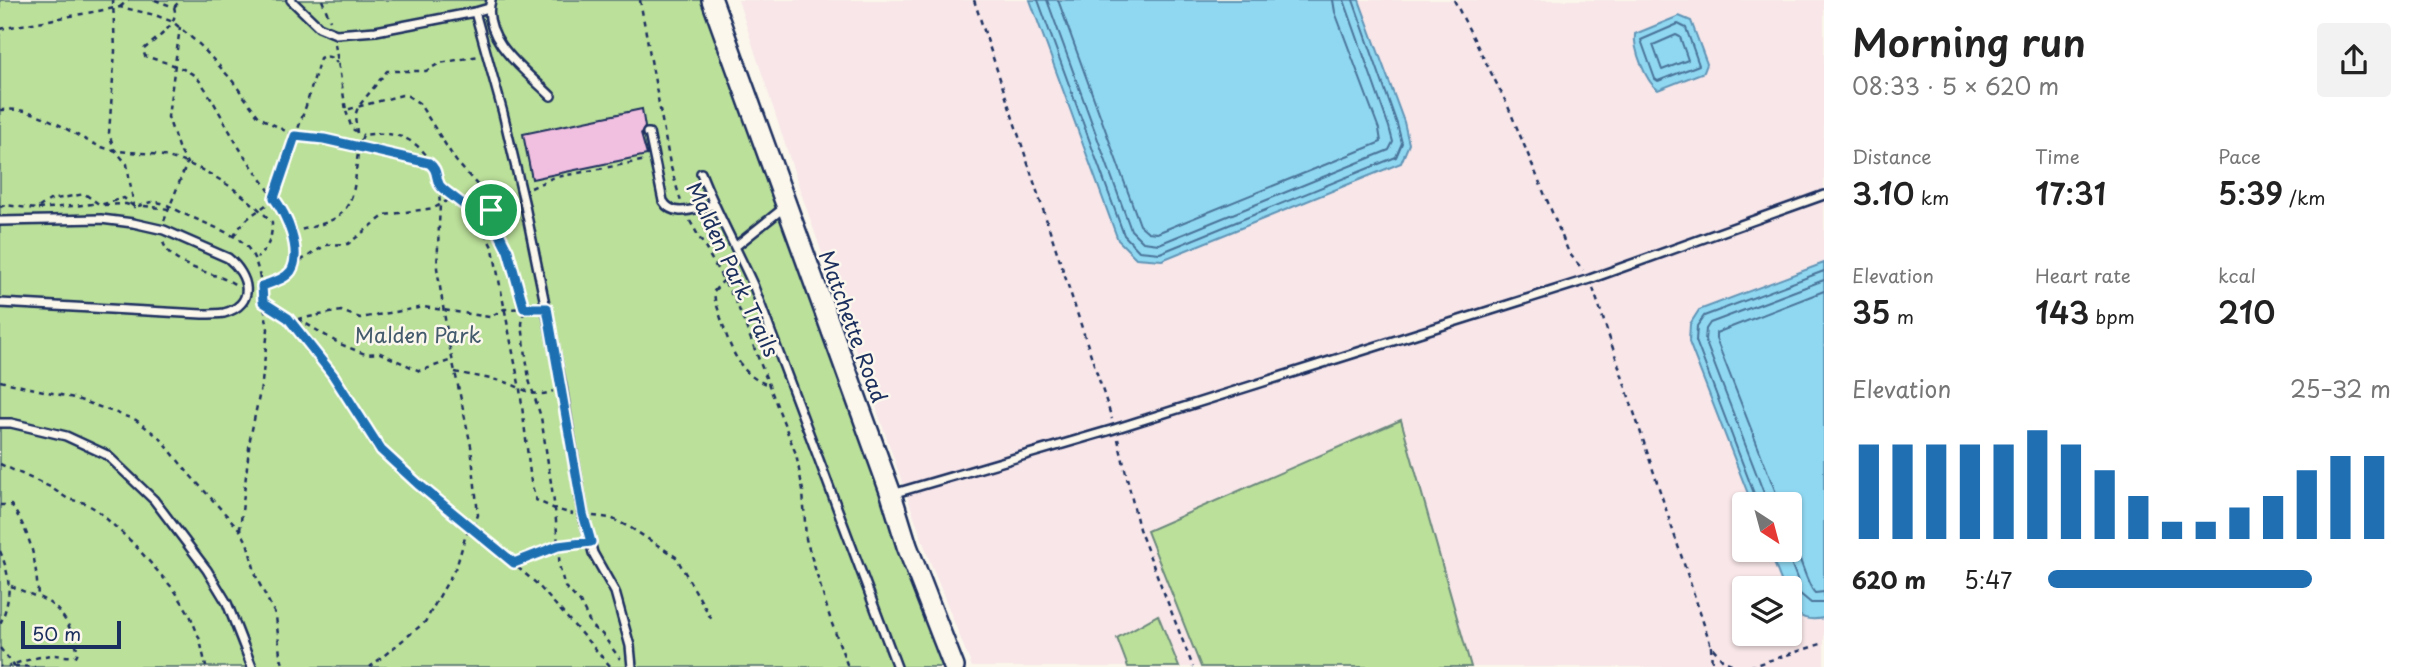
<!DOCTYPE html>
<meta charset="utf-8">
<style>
body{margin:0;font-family:"Playpen Sans",sans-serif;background:#f2f2f2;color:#222;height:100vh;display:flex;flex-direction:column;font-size:26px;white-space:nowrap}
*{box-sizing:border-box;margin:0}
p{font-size:23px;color:#767676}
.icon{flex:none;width:38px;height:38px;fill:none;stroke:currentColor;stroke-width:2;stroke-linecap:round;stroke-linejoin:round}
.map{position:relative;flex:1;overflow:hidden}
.side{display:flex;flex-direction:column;background:#fff;width:595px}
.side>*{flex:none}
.needle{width:46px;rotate:144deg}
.fabs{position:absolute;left:1732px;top:492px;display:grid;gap:14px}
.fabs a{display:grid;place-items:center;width:70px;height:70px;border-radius:7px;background:#fff;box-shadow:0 2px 5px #0004;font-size:35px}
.scale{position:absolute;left:21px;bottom:18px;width:100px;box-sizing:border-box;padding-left:7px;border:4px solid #1b2f5e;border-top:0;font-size:19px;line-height:24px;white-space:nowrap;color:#1b2f5e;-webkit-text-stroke:5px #fbf7ec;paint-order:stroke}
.pin{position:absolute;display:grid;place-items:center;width:60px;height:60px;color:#fff;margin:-30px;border:4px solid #fff;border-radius:50%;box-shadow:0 2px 7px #0007}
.round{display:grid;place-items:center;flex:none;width:74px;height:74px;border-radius:7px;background:#f2f2f2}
.head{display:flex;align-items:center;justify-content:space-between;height:119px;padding:0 28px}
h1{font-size:38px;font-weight:600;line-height:52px}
.figures{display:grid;grid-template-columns:repeat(3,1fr);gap:10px;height:119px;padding:7px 28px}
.figures div{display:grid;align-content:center}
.figures b{font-size:30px;font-weight:600}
.figures small{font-size:19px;font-weight:400}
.figures p{font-size:19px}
.chart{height:196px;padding:14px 28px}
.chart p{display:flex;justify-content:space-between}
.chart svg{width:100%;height:126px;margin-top:7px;stroke:#1f6fb2;stroke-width:6}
ul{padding:0 28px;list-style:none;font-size:23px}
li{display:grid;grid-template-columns:112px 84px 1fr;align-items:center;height:52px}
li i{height:18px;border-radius:9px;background:#1f6fb2}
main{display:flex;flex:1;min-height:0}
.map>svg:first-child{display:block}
.built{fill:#f8e6e8;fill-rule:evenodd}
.green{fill:#bbe09a;stroke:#6b887c;stroke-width:2}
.water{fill:#90d8f1;stroke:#6194b6;stroke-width:2}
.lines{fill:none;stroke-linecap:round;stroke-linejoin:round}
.shore{stroke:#4a7399;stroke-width:2}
.building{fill:#f1bfdf;stroke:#1b2f5e;stroke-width:2}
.lane-casing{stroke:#1b2f5e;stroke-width:12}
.secondary-casing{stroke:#1b2f5e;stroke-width:24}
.path{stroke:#1b2f5e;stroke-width:2.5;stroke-dasharray:5 5;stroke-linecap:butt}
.lane{stroke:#fbf7ec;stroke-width:7}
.secondary{stroke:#fbf7ec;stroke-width:19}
.route-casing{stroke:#fff;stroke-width:14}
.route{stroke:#1f6fb2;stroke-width:9}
.labels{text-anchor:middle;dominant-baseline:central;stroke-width:5;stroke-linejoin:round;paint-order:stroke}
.street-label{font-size:21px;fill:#1b2f5e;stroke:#fbf7ec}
.park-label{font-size:21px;fill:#435b6d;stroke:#fbf7ec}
</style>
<main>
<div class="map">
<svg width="1824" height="667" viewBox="0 0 1824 667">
<rect width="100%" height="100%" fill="#fbf7ec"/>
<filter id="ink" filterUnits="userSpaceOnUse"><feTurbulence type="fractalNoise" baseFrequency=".0143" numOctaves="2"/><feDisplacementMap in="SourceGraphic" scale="14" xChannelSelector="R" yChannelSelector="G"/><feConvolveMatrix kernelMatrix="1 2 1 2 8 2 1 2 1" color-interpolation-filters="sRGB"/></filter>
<g filter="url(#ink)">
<path class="built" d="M738,0h1086v667h-852l-43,-108 -129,-369zM1745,504h45v46h-45zM1745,588h45v46h-45z"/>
<g class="green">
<polygon points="0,0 713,0 958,667 0,667"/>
<polygon points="1401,420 1471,667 1201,667 1147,531"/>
<polygon points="1158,615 1179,667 1128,667 1117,638"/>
</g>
<g class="water">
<polygon points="1030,0 1359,0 1404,122 1409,144 1401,163 1162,260 1136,258 1118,240"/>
<path d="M1679,16l12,5 16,43 -3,8 -46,18c-12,-8 -25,-41 -23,-56z"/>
<path d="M1824,263v355c-25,5 -34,-6 -34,-30h-6l-15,-38h21v-46h-38l-63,-162 1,-18 9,-14z"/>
</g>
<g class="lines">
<g class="shore">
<polyline points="1038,0 1124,235 1139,251 1160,253 1396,157 1402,143 1397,124 1353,0"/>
<polyline points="1047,0 1131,230 1143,242 1159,244 1389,150 1393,142 1389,127 1344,0"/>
<polyline points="1058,0 1140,225 1148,232 1157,233 1381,142 1379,129 1335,12 1333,0"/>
<polygon points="1678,24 1686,28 1699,65 1658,81 1655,79 1641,40"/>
<polygon points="1676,35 1680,37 1688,60 1662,70 1653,45"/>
<polyline points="1758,504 1696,341 1697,326 1704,316 1824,271"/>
<polyline points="1766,504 1765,496 1705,340 1706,329 1710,323 1824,280"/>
<polyline points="1777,504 1776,493 1716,339 1716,333 1824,291"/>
<path d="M1790,534c8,14 16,51 25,59l9,-1"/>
<polyline points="1786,550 1798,581 1799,593 1811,603 1824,603"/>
</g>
</g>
<polygon class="building" points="642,109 645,127 641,134 647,155 532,179 523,134"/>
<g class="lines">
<g class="lane-casing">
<g id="lane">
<polyline points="291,0 319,27 336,34 376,31 475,12"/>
<path d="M491,0c-11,39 36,72 60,96"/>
<polyline points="489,8 475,12 503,113 525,206 562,387 583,514 593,553 615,592 630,646 632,667"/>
<path d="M647,133h2l14,68c11,18 32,7 50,4"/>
<path d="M701,173c15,39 36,76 53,114l143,380"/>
<path d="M0,221l101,-2 32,4 31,7 64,28c21,17 29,46 -4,55 -7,1 -15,1 -22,1l-202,-11"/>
<polyline points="736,246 786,206"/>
<polyline points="0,423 11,423 66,436 107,455 154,500 207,570 227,603 252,667"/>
<polyline points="892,494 1111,430 1590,279 1824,195"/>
</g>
</g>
<g class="secondary-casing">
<polyline id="secondary" points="712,0 891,494 907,546 954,667"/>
</g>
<g class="path">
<path d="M155,0l19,7c6,18 -19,32 -31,43l2,6c17,6 35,9 50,20 12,10 34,56 45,73 16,26 74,90 50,122 -6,9 -18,11 -28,15"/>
<polyline points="322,0 330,20"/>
<polyline points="640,0 670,164 681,202"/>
<polyline points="974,0 1112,419"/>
<polyline points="1454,0 1507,104 1569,253 1583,270"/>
<polyline points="120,7 128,0"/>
<polyline points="174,7 181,0"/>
<polyline points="0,29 120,7 155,15 173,22 200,45 231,79 259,117 295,136 415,158 434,167 437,173 440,204 437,268 449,344 471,446 478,515 473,528 466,534 457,565 425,622 370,667"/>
<polyline points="335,44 346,110 402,95 408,96 419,103 456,161 480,188 508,251 524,308 522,324 529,380 541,417 555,509 560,569 565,587 580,602 592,627 602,634 620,659"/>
<path d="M0,110c42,-4 63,21 99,36 19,8 44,5 64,10 41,9 80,36 109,66 0,17 -3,24 -15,36"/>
<polyline points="346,111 352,129 363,135"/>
<polyline points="357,133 355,116 358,107 387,71 426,71 440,63 479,56"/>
<polyline points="439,184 454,197"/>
<polyline points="531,188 552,178 646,160"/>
<polyline points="104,205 126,204 134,207 127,164 114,149 109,133 115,51 113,0"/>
<polyline points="144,206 169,209"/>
<path d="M0,207l5,-2 31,4 14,-9 35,-6 15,11 24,-7 10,9c7,-1 13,-5 20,-5 13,0 24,10 35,14 54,24 68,22 74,85l25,18 45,56 48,75 156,134 74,83"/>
<polyline points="38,209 94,204"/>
<polyline points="476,215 514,208"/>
<polyline points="164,221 187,163 178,147 168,117 180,27"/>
<polyline points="690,221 737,304 796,454 803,491 806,539 831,621 848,667"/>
<path d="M292,232c40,-10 60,-12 64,-59 1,-14 2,-26 7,-38 32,-4 51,1 69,28"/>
<path d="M234,236c12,-21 24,-23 40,-38l33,-95 13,-45c8,-3 11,-2 17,5"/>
<path d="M163,242c10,28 50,28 73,43"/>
<polyline points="292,266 326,245 348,244 385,215 434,208 454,197 464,203 476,215 493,249 520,389 531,482 536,500 555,509 573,514"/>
<path d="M724,280l-10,11 1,9c11,31 18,75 54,85"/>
<polyline points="1593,288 1711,646 1724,661 1739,667"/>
<polyline points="288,319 298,319 340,344 365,354 380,353 420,371 452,360"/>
<polyline points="298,319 341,311 360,318 424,307 490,317 504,309 538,308"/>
<path d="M455,372c17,4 34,6 50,10 17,5 30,18 48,9"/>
<polyline points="0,381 74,398 108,410 136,420 160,438 189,474 240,530 247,542 257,579 276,616 280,655 284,667"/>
<polyline points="1118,439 1139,529 1193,667"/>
<polyline points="0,464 50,487 68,499 85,503 97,510 133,543 175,591 190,615 200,640 206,667"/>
<path d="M0,505h11c21,31 25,55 27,92 24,9 34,32 40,55l-2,4c-9,1 -16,-1 -24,-1 -6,0 -39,8 -44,12"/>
<polyline points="593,516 611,518 631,528 676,557 712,620"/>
<polyline points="240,530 250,439 262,382 268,329 263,301 256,298"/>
<path d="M0,551c11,26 12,47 0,73"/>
<polyline points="514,563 558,546 581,544"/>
<polyline points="11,586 37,597"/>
<polyline points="1711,646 1712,667"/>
<polyline points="0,648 15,667"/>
<polyline points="0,666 1,667"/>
<polyline points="14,666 35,667"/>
<polyline points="1749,667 1824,643"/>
</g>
<use href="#lane" class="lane"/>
<use href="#secondary" class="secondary"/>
</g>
</g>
<g class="lines" filter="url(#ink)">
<g class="route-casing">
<path id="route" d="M295,136l29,3 105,24c9,7 6,12 10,21 2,6 30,23 37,31l15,-5 5,17 12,24 16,57h23l36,206 8,28 -33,4 -44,17 -96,-79 -37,-34 -48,-75 -45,-57 -25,-16 -1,-16c10,-4 22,-6 29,-15 12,-20 -5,-57 -17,-73z"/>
</g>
<use href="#route" class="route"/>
</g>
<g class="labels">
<g class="street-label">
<text transform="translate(734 269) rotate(65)">Malden Park Trails</text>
<text transform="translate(854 326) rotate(70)">Matchette Road</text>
</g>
<g class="park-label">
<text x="418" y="334">Malden Park</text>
</g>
</g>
</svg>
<div class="fabs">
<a><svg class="needle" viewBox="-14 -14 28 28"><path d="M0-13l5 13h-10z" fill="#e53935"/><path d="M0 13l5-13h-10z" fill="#767676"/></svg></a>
<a><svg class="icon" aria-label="layers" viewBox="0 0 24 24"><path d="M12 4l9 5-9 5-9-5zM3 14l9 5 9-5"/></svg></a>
</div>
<div class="scale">50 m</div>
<div class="pin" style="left:491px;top:210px;background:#1e9e55"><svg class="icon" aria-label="arrive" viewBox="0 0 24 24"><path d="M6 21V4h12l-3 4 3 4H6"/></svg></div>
</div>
<section class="side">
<div class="head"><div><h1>Morning run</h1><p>08:33 · 5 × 620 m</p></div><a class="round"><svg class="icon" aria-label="share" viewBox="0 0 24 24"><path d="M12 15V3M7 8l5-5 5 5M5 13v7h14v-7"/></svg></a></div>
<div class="figures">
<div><p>Distance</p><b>3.10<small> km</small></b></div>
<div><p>Time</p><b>17:31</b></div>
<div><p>Pace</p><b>5:39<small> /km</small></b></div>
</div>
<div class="figures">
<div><p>Elevation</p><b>35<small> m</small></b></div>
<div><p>Heart rate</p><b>143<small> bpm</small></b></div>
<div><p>kcal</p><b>210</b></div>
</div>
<div class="chart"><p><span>Elevation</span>25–32 m</p>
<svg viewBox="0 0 160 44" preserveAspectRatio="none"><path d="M5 44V11M15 44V11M25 44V11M35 44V11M45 44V11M55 44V6M65 44V11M75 44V20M85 44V29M95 44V38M105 44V38M115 44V33M125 44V29M135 44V20M145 44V15M155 44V15"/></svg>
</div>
<ul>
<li><b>620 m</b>5:47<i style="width:77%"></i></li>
</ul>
</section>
</main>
